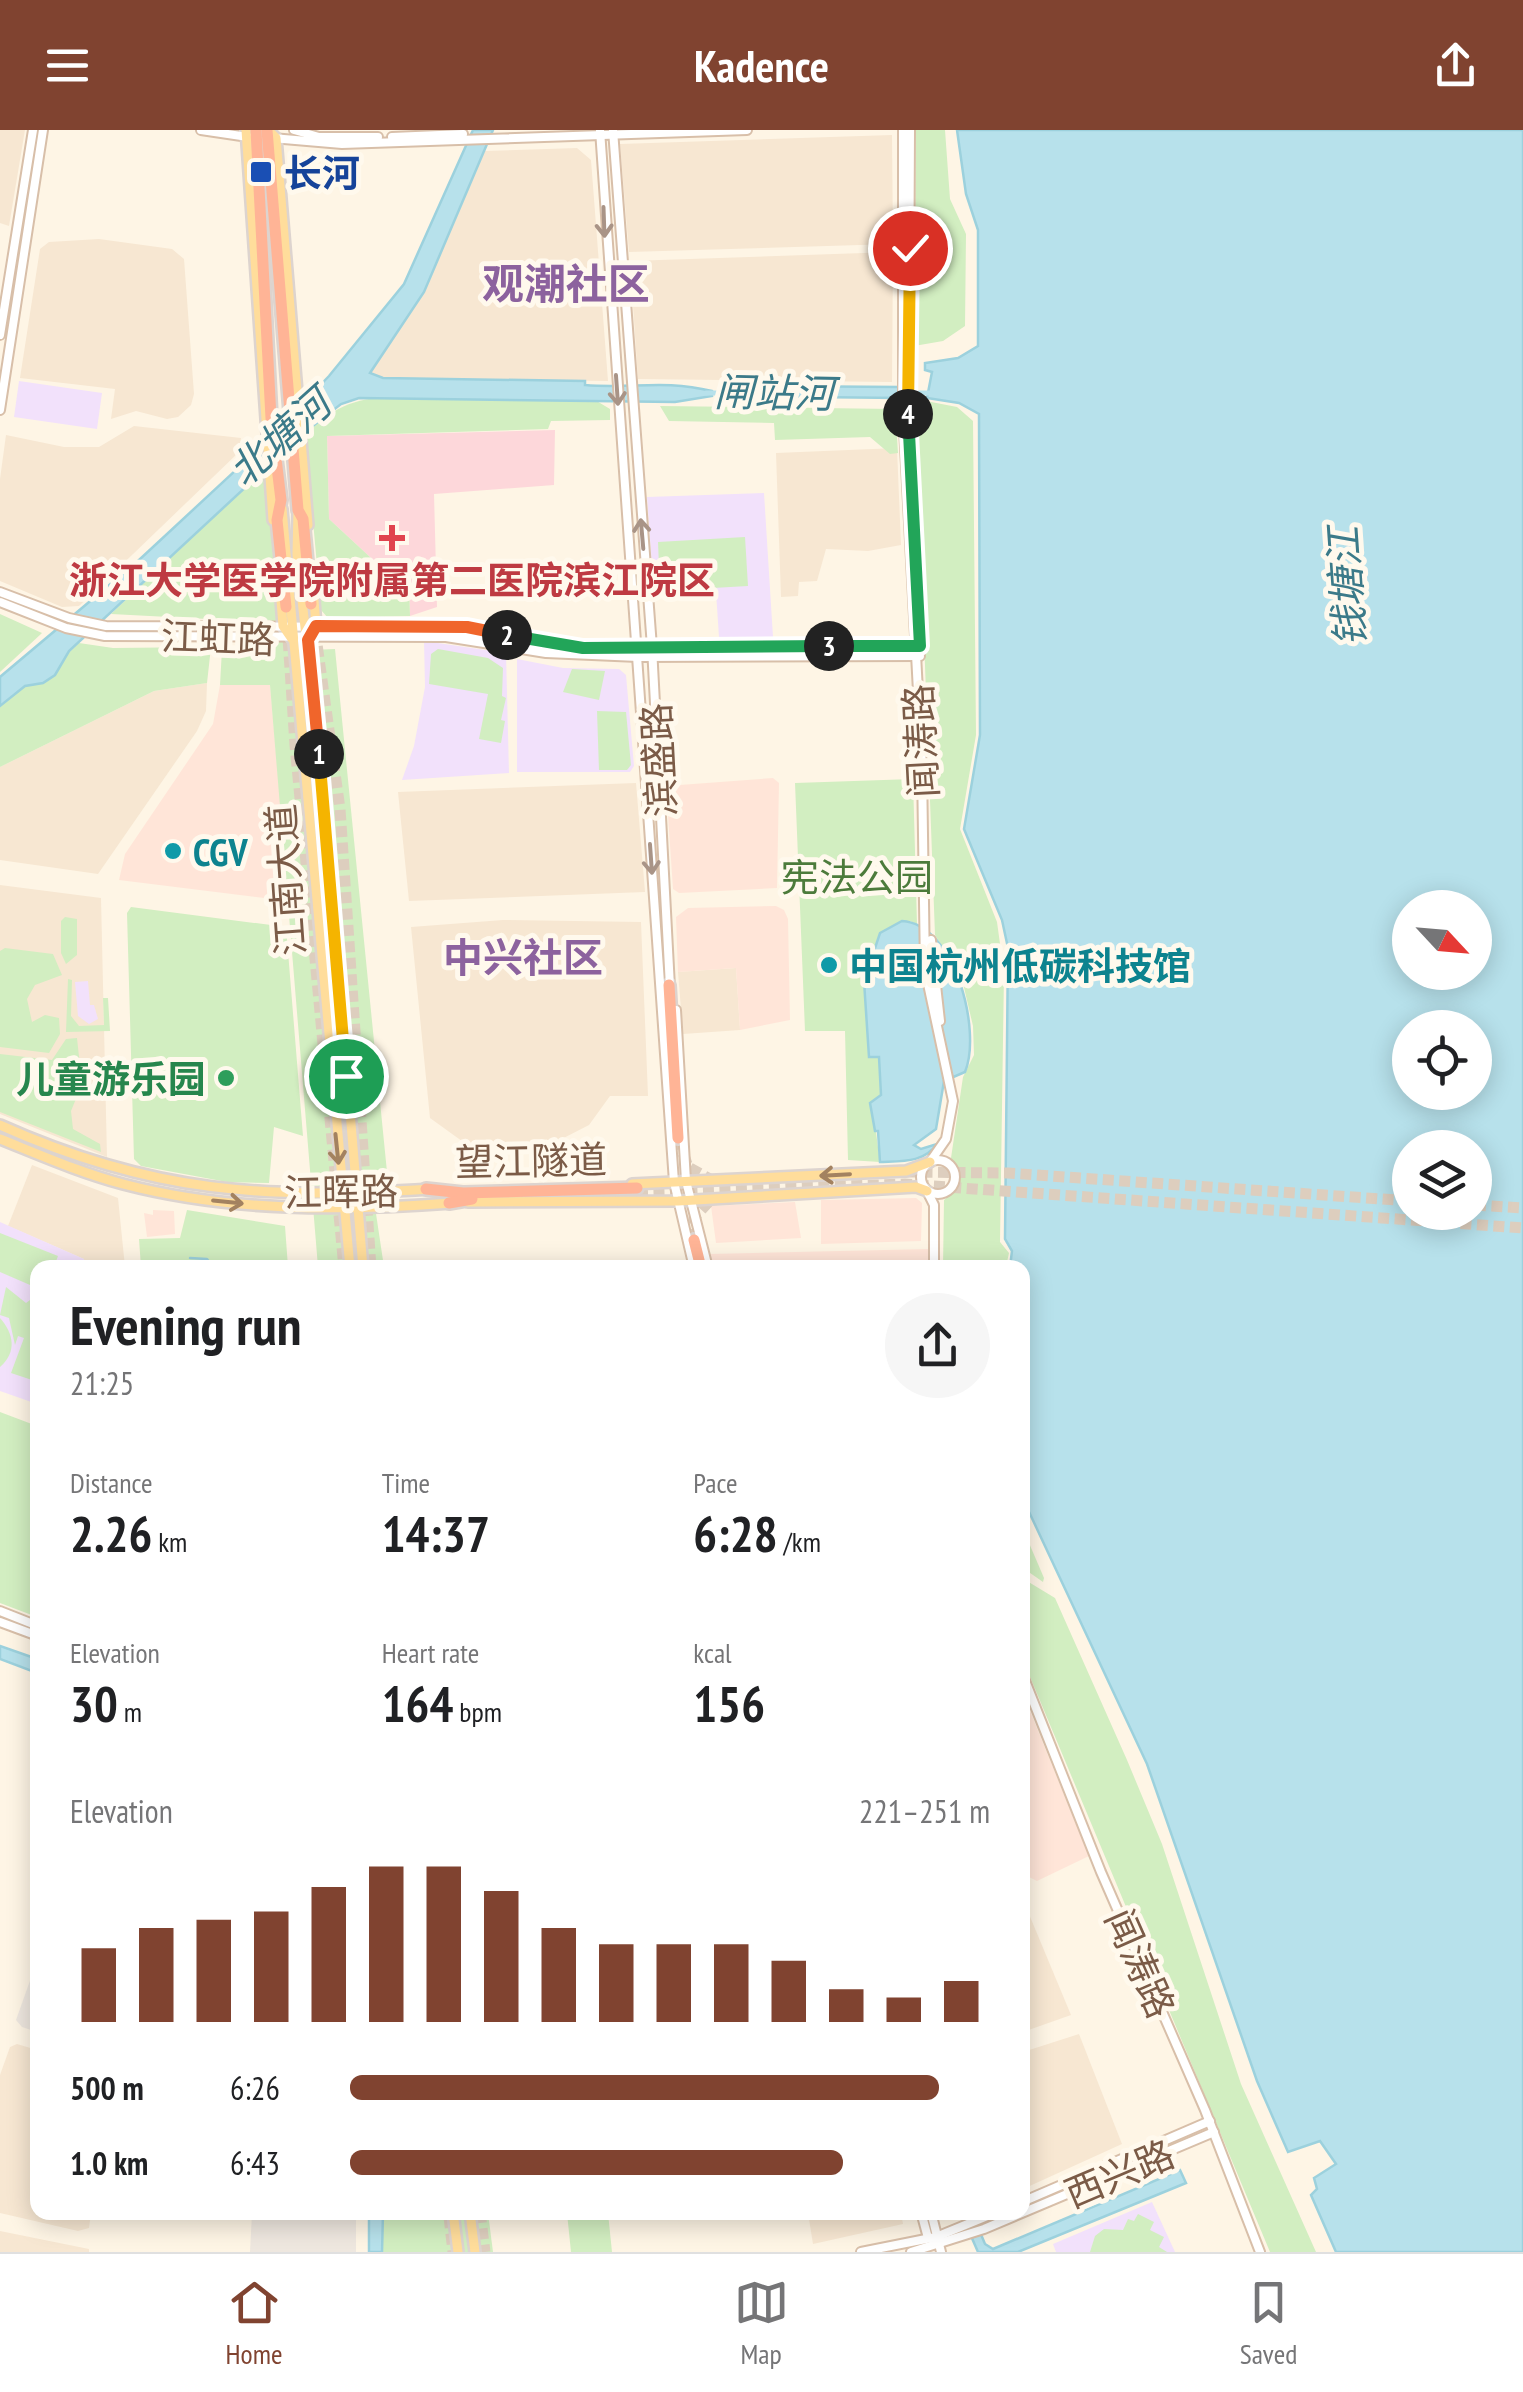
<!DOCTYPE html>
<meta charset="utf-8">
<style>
body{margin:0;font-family:"PT Sans Narrow","Noto Sans SC",sans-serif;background:#f6f6f6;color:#202124;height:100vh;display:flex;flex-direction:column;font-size:38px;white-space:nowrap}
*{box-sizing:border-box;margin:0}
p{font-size:32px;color:#757577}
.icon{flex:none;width:55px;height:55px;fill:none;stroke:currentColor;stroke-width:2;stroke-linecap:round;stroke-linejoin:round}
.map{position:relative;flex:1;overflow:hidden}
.panel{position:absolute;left:30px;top:1130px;width:1000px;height:960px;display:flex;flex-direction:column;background:#fff;border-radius:20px;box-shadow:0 5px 25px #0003}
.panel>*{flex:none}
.needle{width:65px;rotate:116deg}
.buttons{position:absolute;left:1392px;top:760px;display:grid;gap:20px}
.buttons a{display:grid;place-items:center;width:100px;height:100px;border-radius:50%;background:#fff;box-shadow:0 5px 25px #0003;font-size:50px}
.pin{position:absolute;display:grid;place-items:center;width:85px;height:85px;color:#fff;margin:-42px;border:5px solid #fff;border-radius:50%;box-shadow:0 2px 10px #0007}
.km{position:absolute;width:50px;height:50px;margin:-25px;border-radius:50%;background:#222;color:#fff;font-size:28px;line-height:50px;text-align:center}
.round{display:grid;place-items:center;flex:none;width:105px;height:105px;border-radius:52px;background:#f6f6f6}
.head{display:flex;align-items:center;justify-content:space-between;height:170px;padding:0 40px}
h1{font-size:55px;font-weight:600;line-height:75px}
.metrics{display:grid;grid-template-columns:repeat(3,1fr);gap:15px;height:170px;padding:10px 40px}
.metrics div{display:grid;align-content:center}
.metrics b{font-size:50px;font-weight:600}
.metrics small{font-size:28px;font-weight:400}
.metrics p{font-size:28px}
.chart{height:280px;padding:20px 40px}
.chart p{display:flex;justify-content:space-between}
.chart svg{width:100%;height:180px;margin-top:10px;stroke:#804330;stroke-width:6}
ul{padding:0 40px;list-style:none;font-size:32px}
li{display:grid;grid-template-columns:160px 120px 1fr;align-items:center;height:75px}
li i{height:25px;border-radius:12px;background:#804330}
header{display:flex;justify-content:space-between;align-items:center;height:130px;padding:0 40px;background:#804330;color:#fff;font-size:45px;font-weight:600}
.menu{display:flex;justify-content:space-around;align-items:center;height:140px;border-top:2px solid #e0e0e0;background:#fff;font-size:28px;color:#757577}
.menu a{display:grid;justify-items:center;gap:5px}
.menu .current{color:#804330}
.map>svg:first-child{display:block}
.residential{fill:#f7e7d2}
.commercial{fill:#ffe5d8}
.industrial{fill:#eee7df}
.education{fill:#f2e1fb}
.medical{fill:#fdd7da}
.green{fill:#d2eec1}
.water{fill:#b7e1eb;stroke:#9cd1dd;stroke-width:2.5;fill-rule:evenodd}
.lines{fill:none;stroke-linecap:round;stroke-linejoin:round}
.stream{stroke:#9cd1dd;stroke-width:2.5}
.canal{stroke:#b7e1eb;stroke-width:5}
.highway-tunnel{stroke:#ddcebe;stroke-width:11;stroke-dasharray:11 5.5;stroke-linecap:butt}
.secondary-casing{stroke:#d8bfa9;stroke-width:12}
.primary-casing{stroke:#ddd4cf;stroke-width:14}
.highway-casing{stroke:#ddd4cf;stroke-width:16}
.secondary{stroke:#fff;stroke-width:8}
.primary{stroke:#ffdd9b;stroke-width:9}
.highway{stroke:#ffb496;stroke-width:11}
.oneway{stroke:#a99487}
.oneway2{stroke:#a38260}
.split-1-casing{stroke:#fff;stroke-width:20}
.split-2-casing{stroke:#fff;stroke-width:20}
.split-3-casing{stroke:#fff;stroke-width:20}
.split-4-casing{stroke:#fff;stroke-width:20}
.split-5-casing{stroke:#fff;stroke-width:20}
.split-1{stroke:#f5b400;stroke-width:12}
.split-2{stroke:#f0652b;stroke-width:12}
.split-3{stroke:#22a559;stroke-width:12}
.split-4{stroke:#22a559;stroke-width:12}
.split-5{stroke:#f5b400;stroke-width:12}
.transit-dot{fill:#1a4fb4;stroke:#fff9ed;stroke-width:4}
.health-dot{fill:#e0444e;stroke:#fff9ed;stroke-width:4}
.culture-dot{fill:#0f9aa8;stroke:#fff9ed;stroke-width:4}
.leisure-dot{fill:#2e9e5b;stroke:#fff9ed;stroke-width:4}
.labels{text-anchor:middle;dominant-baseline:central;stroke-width:10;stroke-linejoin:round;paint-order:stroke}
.transit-label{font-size:38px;font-weight:bold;fill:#164399;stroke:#fff9ed;text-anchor:start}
.health-label{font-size:38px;font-weight:bold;fill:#be3a42;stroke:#fff9ed}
.street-label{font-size:38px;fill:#7b5b47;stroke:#fff9ed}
.culture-label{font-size:38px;font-weight:bold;fill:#0d838f;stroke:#fff9ed;text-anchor:start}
.park-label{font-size:38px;fill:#4c7b3b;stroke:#fff9ed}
.leisure-label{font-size:38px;font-weight:bold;fill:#27864d;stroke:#fff9ed;text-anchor:end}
.water-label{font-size:40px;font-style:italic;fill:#3b7a89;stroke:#fff9ed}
.neighbourhood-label{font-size:40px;font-weight:bold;fill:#8c629e;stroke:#fff9ed}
.quarter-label{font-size:42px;font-weight:bold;fill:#8c629e;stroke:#fff9ed}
</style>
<header><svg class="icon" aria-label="menu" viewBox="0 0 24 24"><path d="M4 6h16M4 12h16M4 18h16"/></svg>Kadence<svg class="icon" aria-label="share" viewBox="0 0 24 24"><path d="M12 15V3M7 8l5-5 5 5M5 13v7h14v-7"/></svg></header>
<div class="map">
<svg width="1523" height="2122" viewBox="0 0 1523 2122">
<rect width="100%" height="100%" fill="#fef5e5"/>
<g class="residential">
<polygon points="0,0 25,0 9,96 0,93"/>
<polygon points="892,5 893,114 629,122 620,14"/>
<polygon points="577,18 591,30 608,251 383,248 369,243 424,162 485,21"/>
<polygon points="99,109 172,119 184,129 194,264 191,275 178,287 167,289 136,281 111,289 115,259 20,248 40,119 49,112"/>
<polygon points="893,122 892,252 638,249 630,131"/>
<polygon points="134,296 241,308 238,323 79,476 62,477 0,451 0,349 6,305 64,317 99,317"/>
<polygon points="897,318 901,415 868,421 826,419 817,451 799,452 798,466 781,467 776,323"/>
<polygon points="207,553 206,581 197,601 98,744 0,730 0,637 154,561"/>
<polygon points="636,653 645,762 409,771 398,662"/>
<polygon points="0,755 101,768 107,1027 0,984"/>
<polygon points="503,790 641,792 648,966 610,966 589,995 550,1015 514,1019 466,1014 430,988 411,797"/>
<polygon points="736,838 740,900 683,904 678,842"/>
<polygon points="32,1035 118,1068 125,1137 85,1137 84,1129 8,1096"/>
<polygon points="1026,1777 1071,1885 1023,1902 1022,1778"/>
<polygon points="1079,1904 1122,2014 1023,2059 1023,1922"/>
<polygon points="17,1914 37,1920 38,2082 91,2083 89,2098 78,2101 0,2083 0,1945 10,1917"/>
<polygon points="808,2083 901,2083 903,2094 813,2114"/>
<polygon points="0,2101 89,2119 89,2122 0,2122"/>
</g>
<g class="commercial">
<polygon points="270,554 289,771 119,750 125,724 213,594 220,555"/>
<polygon points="773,648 779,653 777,758 679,763 673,759 666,656"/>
<polygon points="776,776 784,780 788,789 790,890 740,900 736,838 678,842 676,787 688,778"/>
<polygon points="916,1068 922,1073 921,1111 821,1114 821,1070"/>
<polygon points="795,1072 801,1108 716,1113 711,1076"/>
<polygon points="153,1080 174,1081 175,1104 147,1107 144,1083 153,1085"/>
<polygon points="929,1119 928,1138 712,1137 709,1124"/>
<polygon points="1028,1576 1089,1726 1037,1751 1029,1747 1023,1730 1022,1580"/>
</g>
<g class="industrial">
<polygon points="37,1831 37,1902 22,1897 16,1890"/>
<polygon points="252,2083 356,2083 356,2122 250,2122"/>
</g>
<g class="education">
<polygon points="19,251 102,263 97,299 14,287"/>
<polygon points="764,363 773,507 719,507 716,462 654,464 647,367"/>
<polygon points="424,511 506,523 509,643 402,650 414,616 425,557"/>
<polygon points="517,529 563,538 619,539 626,545 634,636 630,642 517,642"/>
<polygon points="88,851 90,875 94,875 98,889 89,894 78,886 75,852"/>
<polygon points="0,1092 84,1129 85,1137 38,1138 37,1274 0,1261"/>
<polygon points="1152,2072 1175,2122 1056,2122 1053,2114"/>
</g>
<polygon class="medical" points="555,300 554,355 434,364 437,477 410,486 409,452 381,449 370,427 329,389 327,306"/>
<g class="green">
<polygon points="916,0 945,0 950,69 966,104 965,196 943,211 914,216"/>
<path d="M411,266l184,4 15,9v11l-59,1 -3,8 -221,7 2,83 41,38 11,22 28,3 1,34 -82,2 -7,-8 -16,-178c41,-33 55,-34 106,-36z"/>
<polygon points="926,271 957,277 973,291 976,605 960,699 997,792 1004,843 1000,1112 1009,1123 1006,1137 943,1137 944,1070 958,1058 960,1040 951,1028 963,947 974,925 973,896 962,849 935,805 916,293"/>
<polygon points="660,276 895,279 898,323 890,324 870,307 775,310 774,293 669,291"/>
<polygon points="270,342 287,521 335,519 388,1052 372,1057 384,1137 318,1137 270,555 220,555 222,519 267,518 265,492 111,484 251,351 253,356"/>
<polygon points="745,407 748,456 660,461 658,412"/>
<polygon points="0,484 42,503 0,542"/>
<polygon points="79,513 113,518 211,517 207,553 154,561 0,637 0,576 25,556 43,553 55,545 62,529"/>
<polygon points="438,519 488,528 503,538 502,566 506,568 501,590 505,591 501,613 479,609 488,564 429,554 431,524"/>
<polygon points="572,539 605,541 599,570 563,562"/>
<polygon points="597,581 626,582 631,635 627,640 599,640"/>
<polygon points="913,649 917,794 910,791 864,851 869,926 879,926 882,965 873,980 880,1032 848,1030 845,901 805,901 795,653"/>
<polygon points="131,777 286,797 303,1006 274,997 269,1053 227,1052 141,1036 134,1029 127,783"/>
<polygon points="65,787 77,789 77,825 66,834 61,823 61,791"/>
<polygon points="5,818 53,824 62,845 35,855 27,869 32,892 45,885 59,888 60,904 49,923 0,917 0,821"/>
<polygon points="68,849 72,850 71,886 79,896 104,895 103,868 108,868 110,901 66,902"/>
<polygon points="77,908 82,954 71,981 73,999 100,1014 101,1022 0,982 0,924 52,930 66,909"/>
<polygon points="187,1080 285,1096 288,1137 141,1137 139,1109 180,1108"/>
<polygon points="0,1103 58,1126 54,1137 38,1138 37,1158 0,1142"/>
<polygon points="6,1157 26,1173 34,1167 37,1173 37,1233 32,1250 11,1243 24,1208 18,1206 15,1215 9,1188 0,1185"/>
<path d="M0,1188c14,16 17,34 0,49z"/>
<polygon points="0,1282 37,1296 37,1487 0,1473"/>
<polygon points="1023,1399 1044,1448 1043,1452 1023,1438"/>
<polygon points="1022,1448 1055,1468 1127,1630 1162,1714 1241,1954 1316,2122 1270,2122 1023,1530"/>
<polygon points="378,2083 488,2083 493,2122 377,2122"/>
<polygon points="567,2083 608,2083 612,2122 571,2122"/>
<polygon points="1138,2084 1154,2092 1150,2100 1164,2107 1159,2117 1167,2122 1090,2122 1095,2106 1104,2099 1123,2100 1128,2089 1134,2091"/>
</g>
<g class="water">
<path d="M473,0h20l-69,162 -54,81 13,5 202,3v4c47,4 78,-6 127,6v5l-37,6 -316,-4 -18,6 -36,28 -236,219 -14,24 -12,8 -18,3 -25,20v-29l139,-117 126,-117 64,-67 75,-92z"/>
<path d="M957,0h566v2122h-187l-25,-57 6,-6 -3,-11 22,-14 -16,-23 -32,11 -31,-71 -110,-317 -124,-265 -1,-231 -12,-1 2,-16 -7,-12 3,-291 -6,-28 -38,-91 16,-94 -1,-321 -20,-11 -32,-5 5,-26 -7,-2v-7l33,-5 20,-12v-116l-12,-36zM1410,778h65v64h-65zM1410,898h65v64h-65zM1410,1018h65v64h-65z"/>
<polygon points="744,256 900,257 900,268 726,266 725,260"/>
<path d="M902,791c53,3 80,110 63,151l-21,9 -8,48 -22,16 7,4 16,-5c-13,19 -35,17 -57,18l-2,-31h-3l-5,-28 11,-8 -2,-38h-10l-5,-76 16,-48z"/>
<polygon points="0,1516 37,1529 37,1543 0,1529"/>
<polygon points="1180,2040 1186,2053 1018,2122 978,2122 961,2083 972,2083 985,2114 993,2119"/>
<polygon points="369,2083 383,2083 382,2122 369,2122"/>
</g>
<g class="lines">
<polyline class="stream" points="190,1128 207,1129 214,1138"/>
<g class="canal">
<polyline points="706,263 730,263"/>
<polyline points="901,263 930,263"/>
</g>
<g class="highway-tunnel">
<polyline points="286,477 295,615 344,1138"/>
<polyline points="315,500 340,679 371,1138"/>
<polyline points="678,1008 688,1037 712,1050"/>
<polyline points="905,1042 1008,1043 1410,1071"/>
<polyline points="637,1063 905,1054 1523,1098"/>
<polyline points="1475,1075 1523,1078"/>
<polyline points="694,1110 694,1088 713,1067"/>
<polyline points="480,2082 485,2122"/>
<polyline points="449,2087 453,2122"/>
</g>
<g class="secondary-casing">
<g id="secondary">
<polyline points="201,0 248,7"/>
<polyline points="294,0 319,7 378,7"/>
<polyline points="600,0 674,1052 694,1138"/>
<polyline points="613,0 652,517 670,857"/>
<polyline points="903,0 903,279 922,637 925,840 953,971 946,1009 930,1032"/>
<polyline points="392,7 463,4"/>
<polyline points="272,8 342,14 747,0"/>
<polyline points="909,192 910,0"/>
<polyline points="0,205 33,0"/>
<polyline points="0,280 43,0"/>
<polyline points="0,462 69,488 106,496 467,497 583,518 918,516"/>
<polyline points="0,472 66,498 105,506 446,507 546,523 638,527 920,526"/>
<polyline points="931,810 940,891"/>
<polyline points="676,880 686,1051 708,1138"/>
<circle cx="938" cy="1047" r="17"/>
<polyline points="927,1061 934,1075 934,1138"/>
<polyline points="0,1481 38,1496"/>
<polyline points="0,1492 38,1506"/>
<polyline points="1022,1543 1101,1742 1205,1980 1260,2122"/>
<polyline points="1022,2072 1210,1991"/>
<polyline points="921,2082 928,2108"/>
<polyline points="931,2082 941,2122"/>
<polyline points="861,2122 936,2107 997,2082"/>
<polyline points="911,2122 984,2099 1214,2002"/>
</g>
</g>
<g class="primary-casing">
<g id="primary">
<polyline points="246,0 273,390"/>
<polyline points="268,0 276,8 308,395"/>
<polyline points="282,379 350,1138"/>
<polyline points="298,380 297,424 325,680 363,1138"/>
<polyline points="281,470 283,496 292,509"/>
<polyline points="308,510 316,496 314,470"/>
<path d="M0,995c154,69 266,74 431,64"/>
<path d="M0,1009c40,16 81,34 123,45 107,28 220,27 329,19"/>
<polyline points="632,1054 906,1041 930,1032"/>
<polyline points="468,1072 678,1071 916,1057 927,1061"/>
<polyline points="453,2082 458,2122"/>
<polyline points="470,2082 475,2122"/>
</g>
</g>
<g class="highway-casing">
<g id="highway">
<polyline points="256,0 271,288 281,370 277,390 286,477"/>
<polyline points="267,0 298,380 303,389 311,474"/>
<polyline points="669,855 678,1008"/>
<polyline points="426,1059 463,1063 637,1058"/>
<polyline points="449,1073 472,1069"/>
<polyline points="694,1110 701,1138"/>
</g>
</g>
<use href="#secondary" class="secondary"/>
<use href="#primary" class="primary"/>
<use href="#highway" class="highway"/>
</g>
<defs><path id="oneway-shaft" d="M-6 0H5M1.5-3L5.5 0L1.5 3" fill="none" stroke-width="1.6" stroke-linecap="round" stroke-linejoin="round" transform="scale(2.5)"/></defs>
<g class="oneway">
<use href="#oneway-shaft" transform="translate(604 92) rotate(88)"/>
<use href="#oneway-shaft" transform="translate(617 260) rotate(86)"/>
<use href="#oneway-shaft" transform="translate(642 404) rotate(-95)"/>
<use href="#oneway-shaft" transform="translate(651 729) rotate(86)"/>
</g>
<g class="oneway2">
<use href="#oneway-shaft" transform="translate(337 1019) rotate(84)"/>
<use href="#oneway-shaft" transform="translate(835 1045) rotate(177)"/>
<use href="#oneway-shaft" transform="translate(228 1072) rotate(6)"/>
</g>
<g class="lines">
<g class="split-1-casing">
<polyline id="split-1" points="319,624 346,946"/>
</g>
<g class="split-2-casing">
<polyline id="split-2" points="319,624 308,510 316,496 467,497 507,505"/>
</g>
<g class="split-3-casing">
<polyline id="split-3" points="507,505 583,518 829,516"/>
</g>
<g class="split-4-casing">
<polyline id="split-4" points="829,516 920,516 908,284"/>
</g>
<g class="split-5-casing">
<polyline id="split-5" points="908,284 910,118"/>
</g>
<use href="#split-1" class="split-1"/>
<use href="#split-2" class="split-2"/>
<use href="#split-3" class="split-3"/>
<use href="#split-4" class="split-4"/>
<use href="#split-5" class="split-5"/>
</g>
<rect class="transit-dot" x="249" y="30" width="24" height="24" rx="5"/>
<path class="health-dot" d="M387 393h10v10h10v10h-10v10h-10v-10h-10v-10h10z"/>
<g class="culture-dot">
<circle cx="173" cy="721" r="10"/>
<circle cx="829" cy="835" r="10"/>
</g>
<circle class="leisure-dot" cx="226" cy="948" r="10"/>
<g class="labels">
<g class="transit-label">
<text x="284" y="42">长河</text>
</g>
<g class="health-label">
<text x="392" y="449">浙江大学医学院附属第二医院滨江院区</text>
</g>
<g class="street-label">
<text transform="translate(218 507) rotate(2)">江虹路</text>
<text transform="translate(920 611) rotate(-93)">闻涛路</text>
<text transform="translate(658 630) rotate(-93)">滨盛路</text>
<text transform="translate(285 750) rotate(-94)">江南大道</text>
<text transform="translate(531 1030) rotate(-1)">望江隧道</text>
<text transform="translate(341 1061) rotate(-1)">江晖路</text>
<text transform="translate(1141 1833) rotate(66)">闻涛路</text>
<text transform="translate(1119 2043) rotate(-23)">西兴路</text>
</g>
<g class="culture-label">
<text x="193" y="721">CGV</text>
<text x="849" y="835">中国杭州低碳科技馆</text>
</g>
<g class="park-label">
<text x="857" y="746">宪法公园</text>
</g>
<g class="leisure-label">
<text x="206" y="948">儿童游乐园</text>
</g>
<g class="water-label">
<text transform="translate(774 262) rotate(1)">闸站河</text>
<text transform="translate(279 307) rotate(-42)">北塘河</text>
<text transform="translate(1346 457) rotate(-94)">钱塘江</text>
</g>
<g class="neighbourhood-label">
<text x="523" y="827">中兴社区</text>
</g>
<g class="quarter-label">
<text x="566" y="153">观潮社区</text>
</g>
</g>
</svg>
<div class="buttons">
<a><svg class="needle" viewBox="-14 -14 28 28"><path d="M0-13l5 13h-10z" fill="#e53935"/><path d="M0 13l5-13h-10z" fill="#757577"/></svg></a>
<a><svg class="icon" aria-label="locate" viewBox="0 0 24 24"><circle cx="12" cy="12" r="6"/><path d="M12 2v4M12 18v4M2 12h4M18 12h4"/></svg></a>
<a><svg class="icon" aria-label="layers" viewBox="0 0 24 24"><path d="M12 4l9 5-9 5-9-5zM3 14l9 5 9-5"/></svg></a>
</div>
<div class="pin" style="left:346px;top:946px;background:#1e9e55"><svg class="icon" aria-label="arrive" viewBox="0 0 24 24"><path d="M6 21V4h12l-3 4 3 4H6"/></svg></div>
<div class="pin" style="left:910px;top:118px;background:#d93025"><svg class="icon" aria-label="check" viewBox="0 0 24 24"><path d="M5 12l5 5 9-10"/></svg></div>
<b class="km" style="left:319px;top:624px">1</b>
<b class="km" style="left:507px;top:505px">2</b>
<b class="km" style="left:829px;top:516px">3</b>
<b class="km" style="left:908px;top:284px">4</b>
<section class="panel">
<div class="head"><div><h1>Evening run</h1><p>21:25</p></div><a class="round"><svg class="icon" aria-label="share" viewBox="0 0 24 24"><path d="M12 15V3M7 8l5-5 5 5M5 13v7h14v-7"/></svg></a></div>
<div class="metrics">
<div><p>Distance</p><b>2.26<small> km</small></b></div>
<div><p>Time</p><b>14:37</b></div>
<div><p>Pace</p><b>6:28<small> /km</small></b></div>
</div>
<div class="metrics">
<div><p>Elevation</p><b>30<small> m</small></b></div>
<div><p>Heart rate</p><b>164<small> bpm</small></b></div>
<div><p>kcal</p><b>156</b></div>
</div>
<div class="chart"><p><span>Elevation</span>221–251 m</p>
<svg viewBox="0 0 160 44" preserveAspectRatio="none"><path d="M5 44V26M15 44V21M25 44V19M35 44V17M45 44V11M55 44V6M65 44V6M75 44V12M85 44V21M95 44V25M105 44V25M115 44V25M125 44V29M135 44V36M145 44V38M155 44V34"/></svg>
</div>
<ul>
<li><b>500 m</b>6:26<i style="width:92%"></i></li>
<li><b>1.0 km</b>6:43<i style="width:77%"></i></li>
</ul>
</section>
</div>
<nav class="menu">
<a class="current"><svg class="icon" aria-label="home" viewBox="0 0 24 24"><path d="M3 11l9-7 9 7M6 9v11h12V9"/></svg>Home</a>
<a><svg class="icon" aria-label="map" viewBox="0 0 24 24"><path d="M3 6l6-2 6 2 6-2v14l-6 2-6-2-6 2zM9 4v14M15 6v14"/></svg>Map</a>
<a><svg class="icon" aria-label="saved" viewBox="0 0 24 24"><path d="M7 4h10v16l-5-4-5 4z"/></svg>Saved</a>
</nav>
